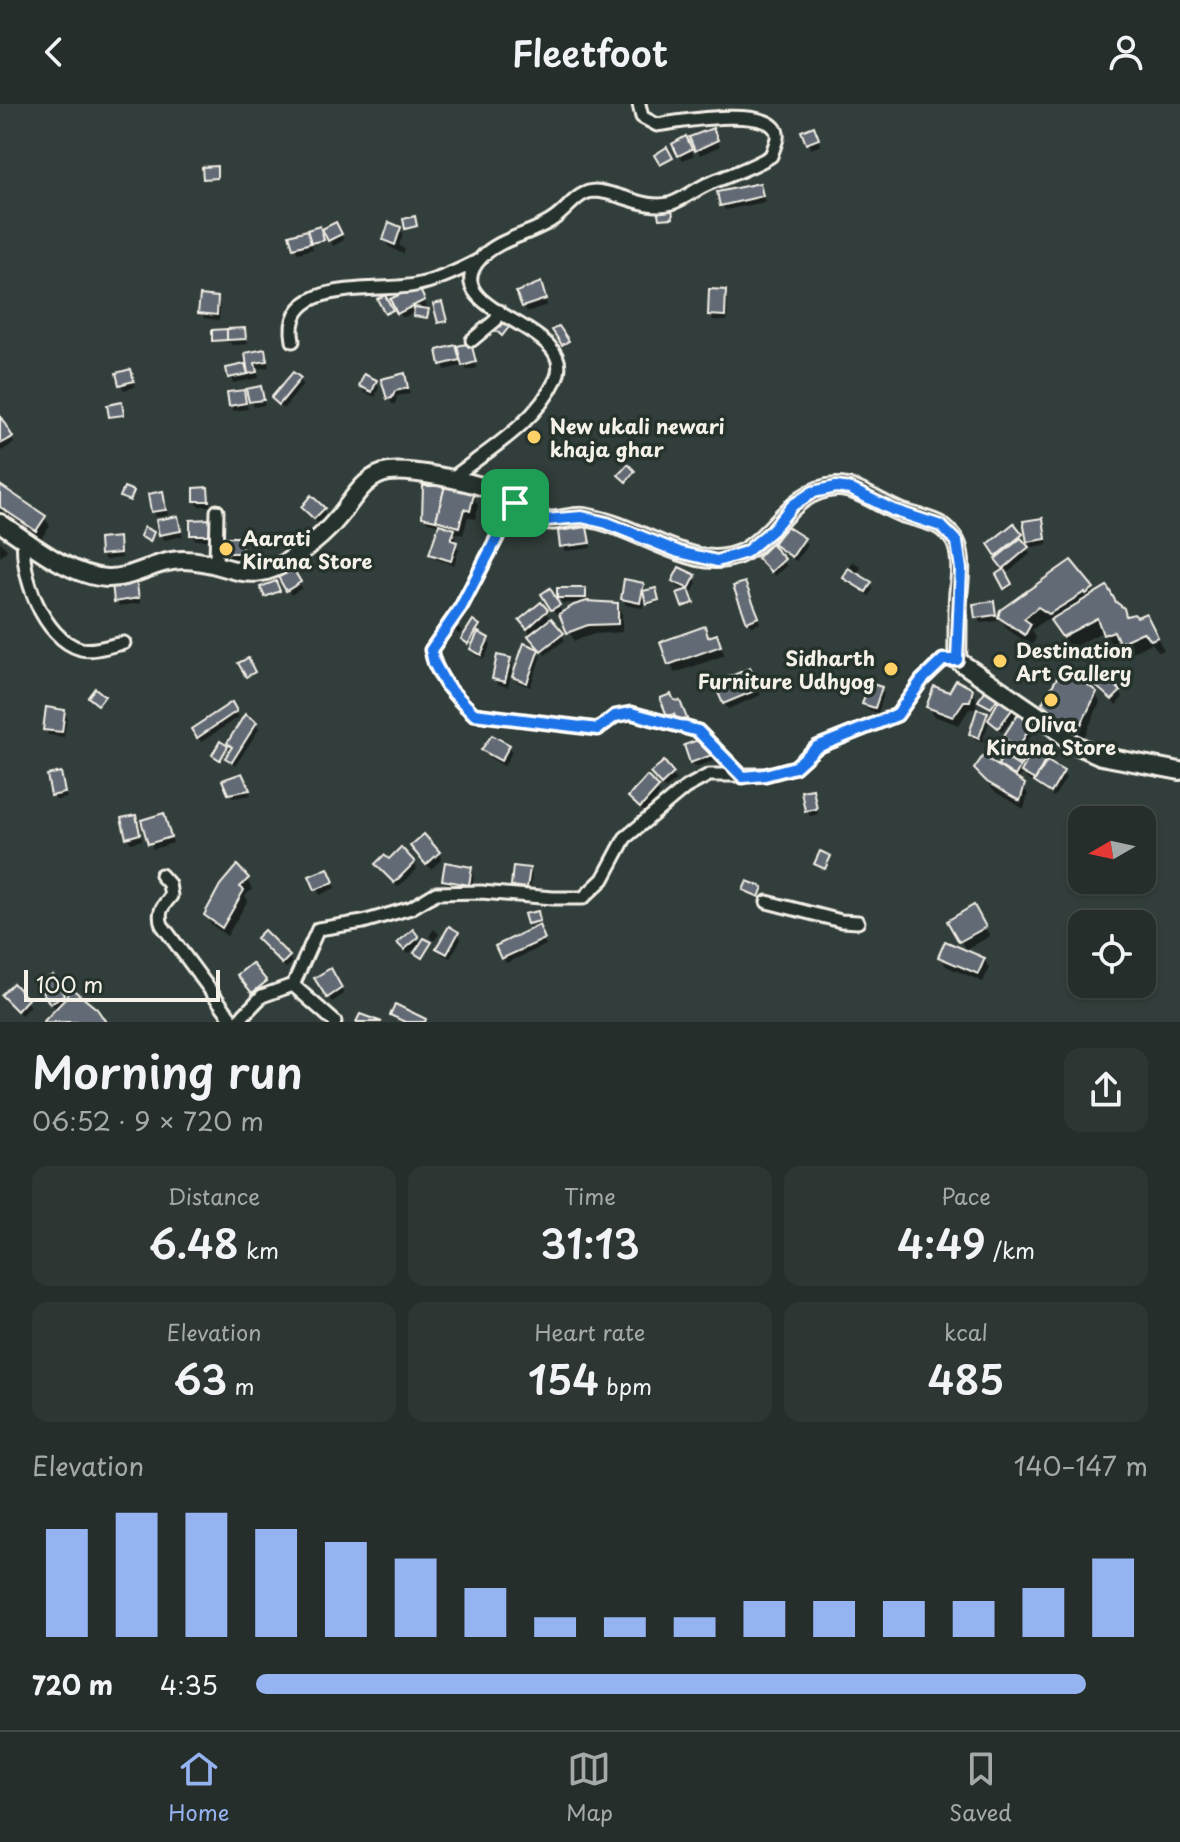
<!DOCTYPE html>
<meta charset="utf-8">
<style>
body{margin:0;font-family:"Playpen Sans",sans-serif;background:#2e3634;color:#f1f3f6;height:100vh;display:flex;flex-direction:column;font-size:30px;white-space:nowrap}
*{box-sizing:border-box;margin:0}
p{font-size:26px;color:#a4a8a9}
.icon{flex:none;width:44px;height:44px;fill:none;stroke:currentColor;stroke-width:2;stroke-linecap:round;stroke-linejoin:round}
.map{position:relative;height:918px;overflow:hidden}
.panel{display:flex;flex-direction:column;background:#262e2c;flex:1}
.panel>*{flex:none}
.needle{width:52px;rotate:261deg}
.fabs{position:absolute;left:1068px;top:702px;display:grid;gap:16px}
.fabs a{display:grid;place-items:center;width:88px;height:88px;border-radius:16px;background:#262e2c;box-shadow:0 2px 6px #0004,0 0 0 2px #424a48;font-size:40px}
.scale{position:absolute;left:24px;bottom:20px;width:196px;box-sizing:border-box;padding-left:8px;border:4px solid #f4f1e8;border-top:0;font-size:22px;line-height:28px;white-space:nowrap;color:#f4f1e8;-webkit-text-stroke:6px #26332d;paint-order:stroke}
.pin{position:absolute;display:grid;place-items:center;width:68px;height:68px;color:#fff;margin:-34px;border-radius:16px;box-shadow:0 4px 12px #0006}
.round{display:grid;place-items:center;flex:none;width:84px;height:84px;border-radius:16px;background:#2e3634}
.summary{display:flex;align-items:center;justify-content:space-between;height:136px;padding:0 32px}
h1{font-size:44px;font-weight:600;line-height:60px}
.stats{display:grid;grid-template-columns:repeat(3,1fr);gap:12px;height:136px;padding:8px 32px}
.stats div{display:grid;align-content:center;border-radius:16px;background:#2e3634;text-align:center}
.stats b{font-size:40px;font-weight:600}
.stats small{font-size:22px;font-weight:400}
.stats p{font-size:22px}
.chart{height:224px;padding:16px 32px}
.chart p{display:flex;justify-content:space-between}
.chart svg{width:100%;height:144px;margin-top:8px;stroke:#95b2f1;stroke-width:6}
ul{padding:0 32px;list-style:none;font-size:26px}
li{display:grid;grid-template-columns:128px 96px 1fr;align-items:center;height:60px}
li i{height:20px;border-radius:10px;background:#95b2f1}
header{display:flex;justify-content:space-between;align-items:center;height:104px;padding:0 32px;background:#262e2c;font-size:36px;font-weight:600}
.tab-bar{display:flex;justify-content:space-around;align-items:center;height:112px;border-top:2px solid #424a48;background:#262e2c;font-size:22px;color:#a4a8a9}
.tab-bar a{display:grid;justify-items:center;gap:4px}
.tab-bar .on{color:#95b2f1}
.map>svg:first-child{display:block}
.shadow{fill:#0007}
.building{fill:#626a74;stroke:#f4f1e8;stroke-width:2}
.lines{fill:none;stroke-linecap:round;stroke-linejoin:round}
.street-casing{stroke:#f4f1e8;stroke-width:17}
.secondary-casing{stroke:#f4f1e8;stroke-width:22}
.street{stroke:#26332d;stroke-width:11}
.secondary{stroke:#26332d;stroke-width:16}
.route-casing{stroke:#fff;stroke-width:16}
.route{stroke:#1a73e8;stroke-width:10}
.poi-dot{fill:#ffd166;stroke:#26332d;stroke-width:3}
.labels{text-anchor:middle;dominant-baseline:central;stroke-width:7;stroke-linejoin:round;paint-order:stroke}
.poi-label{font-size:20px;font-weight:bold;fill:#f4f1e8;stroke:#26332d;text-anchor:start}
</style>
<header><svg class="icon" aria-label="back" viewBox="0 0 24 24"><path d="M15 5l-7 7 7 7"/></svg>Fleetfoot<svg class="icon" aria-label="person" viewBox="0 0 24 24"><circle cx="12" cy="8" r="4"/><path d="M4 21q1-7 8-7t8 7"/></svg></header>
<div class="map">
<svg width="1180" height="918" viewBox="0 0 1180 918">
<rect width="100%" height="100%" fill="#323e3b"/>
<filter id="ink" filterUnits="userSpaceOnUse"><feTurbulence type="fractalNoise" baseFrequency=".0125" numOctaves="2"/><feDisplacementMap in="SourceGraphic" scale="16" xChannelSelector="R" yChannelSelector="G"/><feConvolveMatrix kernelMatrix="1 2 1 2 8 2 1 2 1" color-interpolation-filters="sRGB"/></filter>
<g filter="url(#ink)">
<g class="shadow">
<polygon points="804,28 816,30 821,41 811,45"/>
<polygon points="715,32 720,42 700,51 691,34"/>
<polygon points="685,35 694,51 683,56 674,41"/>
<polygon points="759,81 765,98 725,106 722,101"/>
<polygon points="335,120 344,136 333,142 325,126"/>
<polygon points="400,124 403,130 399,141 405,146 403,150 388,142 385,136"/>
<polygon points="320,127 323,138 312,141 313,145 298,149 294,143"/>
<polygon points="417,184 427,203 419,206 427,207 428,215 416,213 415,208 402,214 392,196"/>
<polygon points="543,186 547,201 527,208 524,202"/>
<polygon points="725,188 728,193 727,217 713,216 710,210"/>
<polygon points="217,195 220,201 219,216 204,214 201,209"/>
<polygon points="244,226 248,240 232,241 230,238 214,237"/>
<polygon points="470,241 477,264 467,266 464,261 445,266 439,248"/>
<polygon points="264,248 269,263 257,265 259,274 233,279 228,265 250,261"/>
<polygon points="404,272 410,290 397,292 395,300 392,300 384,277"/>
<polygon points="133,273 135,283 124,286 121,280"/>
<polygon points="300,276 303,281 283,305 273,294"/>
<polygon points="376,277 379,283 375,293 364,288 361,282"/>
<polygon points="260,284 265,301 254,303 251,298"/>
<polygon points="243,288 248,305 234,307 231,301"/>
<polygon points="0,316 14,339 1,347 0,345"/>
<polygon points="0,383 44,413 50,422 41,435 0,407"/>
<polygon points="207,386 211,402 199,402 196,397"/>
<polygon points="162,389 168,411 156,413 150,391"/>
<polygon points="473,392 478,401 475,415 468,413 463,431 454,428 456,433 454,439 459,445 454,461 435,455 432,450 441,421 428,418 424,412"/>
<polygon points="303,403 323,405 326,410 318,419"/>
<polygon points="177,414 183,432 164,436 161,430"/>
<polygon points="1042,416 1048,440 1032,443 1028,437"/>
<polygon points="209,417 212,423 213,436 196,436 192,431"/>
<polygon points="586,426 591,444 565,447 562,442"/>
<polygon points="1021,431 1024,436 1022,438 1030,450 1005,471 1012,483 1007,486 999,471 1006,467 991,441"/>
<polygon points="118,435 122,454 105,456 102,450"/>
<polygon points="240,435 243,441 244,454 228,454 224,449"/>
<polygon points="803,436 807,441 796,457 779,446 776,440"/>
<polygon points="0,437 7,446 0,453"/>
<polygon points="783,456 786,462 775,472 763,459"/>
<polygon points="853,457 861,464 856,471 870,480 873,485 869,492 848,479 845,474 855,470 850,462"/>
<polygon points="292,465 302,484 291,491 280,472"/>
<polygon points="694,473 697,479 692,489 689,488 694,501 685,504 679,490 688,487 678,483 675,477"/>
<polygon points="135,478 141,499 119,502 116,497"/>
<polygon points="642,481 645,489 656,488 659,498 649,501 645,489 643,504 626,501 623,495"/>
<polygon points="747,485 760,519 752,522 748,517"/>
<polygon points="1092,485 1095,491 1123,506 1128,514 1137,516 1145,511 1164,546 1159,548 1152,539 1128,550 1121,539 1112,542 1104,527 1070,545 1055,520 1046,515 1032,526 1036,534 1032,542 1007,525 1000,513"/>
<polygon points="585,486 588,499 617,501 622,510 622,528 594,530 574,537 560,508 556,510 544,490 549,487 563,510 584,499 562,499 559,493"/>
<polygon points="993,499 998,517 980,519 975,501"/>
<polygon points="541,501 565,536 545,551 525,522"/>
<polygon points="456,522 462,527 459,530 454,525"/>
<polygon points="704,525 709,535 716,532 725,551 675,569 670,560"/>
<polygon points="488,536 491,541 484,555 475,551 472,545"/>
<polygon points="537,547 541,553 530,583 517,578 514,572"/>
<polygon points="510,556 513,562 508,583 497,580 494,574"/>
<polygon points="752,572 761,591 728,605 724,599"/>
<polygon points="1100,583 1120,588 1123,593 1116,601"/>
<polygon points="881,585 884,590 878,609 867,605 864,599"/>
<polygon points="972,586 977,596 975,605 969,605 959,621 934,612 929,602 950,591"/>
<polygon points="1095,589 1100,598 1083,636 1050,608 1044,599"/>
<polygon points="995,596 998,601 1001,596 1016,610 1002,628 990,616 995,607 982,599"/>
<polygon points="231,601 239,613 201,638 194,626"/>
<polygon points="64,608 67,613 64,633 48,631 45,625"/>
<polygon points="986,610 990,615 982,638 975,636 972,630"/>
<polygon points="256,619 259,625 235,662 228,654 233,646 229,639"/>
<polygon points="1031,622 1034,627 1021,648 1005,633"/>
<polygon points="508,642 512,648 504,662 487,652 484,646"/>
<polygon points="704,645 711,649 713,657 695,663 692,658"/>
<polygon points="1009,652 1025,655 1028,659 1044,656 1047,661 1062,668 1066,674 1054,693 1026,674 1023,668 1025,664 1015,657 1022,670 1017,677 1028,690 1024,705 994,687 976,665 1004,668 1000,661 1014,661"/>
<polygon points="664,660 676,676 665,685 656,675"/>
<polygon points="60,670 67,694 56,696 53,691"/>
<polygon points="241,671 251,691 233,694 230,689"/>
<polygon points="657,685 660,690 644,708 630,694"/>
<polygon points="812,687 818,710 810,712 807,706"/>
<polygon points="163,711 173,739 153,745 144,717"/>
<polygon points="135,713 142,736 131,739 127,733"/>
<polygon points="416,748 439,749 442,755 431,765"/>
<polygon points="389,758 414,759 417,765 398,783 377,760"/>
<polygon points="471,765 474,771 472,785 448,781 444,775"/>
<polygon points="529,766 532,771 530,789 516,787 513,781"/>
<polygon points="330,772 335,784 320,791 311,773"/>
<polygon points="247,776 252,785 245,792 248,796 227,832 212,821 206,811"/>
<polygon points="973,804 990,832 966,846 949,817"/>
<polygon points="538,824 546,841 506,859 497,843"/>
<polygon points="434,825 439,830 434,837 429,832"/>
<polygon points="458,829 461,835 450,854 442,850 439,844"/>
<polygon points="258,834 289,853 292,859 286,864"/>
<polygon points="417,834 421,839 408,850 403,844"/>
<polygon points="940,853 984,855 989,864 983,878 946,862"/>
<polygon points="331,867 344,890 332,898 317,875"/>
<polygon points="52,874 67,900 102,918 46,918 62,900 55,904 41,880"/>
<polygon points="243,877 265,878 268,883 257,893"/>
<polygon points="13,882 30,902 21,911 3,891"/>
</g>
<g class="building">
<polygon points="814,22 819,35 806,40 801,27"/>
<polygon points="713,24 718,36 695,47 689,33"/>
<polygon points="686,32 692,45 678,52 672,40"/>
<polygon points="667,43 673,54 660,61 654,51"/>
<polygon points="217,62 217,74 203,75 202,63"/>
<polygon points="760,79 763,92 720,102 717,88"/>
<polygon points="672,102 673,114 659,115 657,103"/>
<polygon points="415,112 417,122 405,125 403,115"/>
<polygon points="336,118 342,130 328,137 322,125"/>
<polygon points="389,118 401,123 395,141 383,136"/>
<polygon points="320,122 324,136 311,139 307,126"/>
<polygon points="307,126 311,139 293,144 289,131"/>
<polygon points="541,178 546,195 522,203 516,188"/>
<polygon points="418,182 425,196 397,210 390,195"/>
<polygon points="709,185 726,186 725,212 708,211"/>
<polygon points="200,191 218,193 217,211 198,209"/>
<polygon points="385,191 393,206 385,210 377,195"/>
<polygon points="442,198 447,217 438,219 433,200"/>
<polygon points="414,203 429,205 427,214 413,212"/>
<polygon points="500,216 509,223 502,232 493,224"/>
<polygon points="559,222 569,237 562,241 552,226"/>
<polygon points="245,224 246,235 227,236 227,225"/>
<polygon points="227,225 227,236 212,237 212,226"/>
<polygon points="471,239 476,258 462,262 457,242"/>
<polygon points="456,241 460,256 440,261 437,246"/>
<polygon points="265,245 267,257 255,259 257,268 248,270 245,249"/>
<polygon points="245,260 248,270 228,274 226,264"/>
<polygon points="131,265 134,277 119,281 116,269"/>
<polygon points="293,268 301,274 279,301 271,294"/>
<polygon points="405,269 408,284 395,287 392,294 387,295 381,275"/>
<polygon points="364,270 377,276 372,288 359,282"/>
<polygon points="261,282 264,296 249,298 246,285"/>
<polygon points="244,286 246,299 229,302 227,288"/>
<polygon points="122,298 124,311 109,313 107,301"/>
<polygon points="0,312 13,333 0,340"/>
<polygon points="628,360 635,367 626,378 618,371"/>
<polygon points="0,381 46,412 36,427 0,403"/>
<polygon points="423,382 445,382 436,416 422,413"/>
<polygon points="445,382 474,390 470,407 464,405 459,423 436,416"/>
<polygon points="124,383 134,387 130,397 120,393"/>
<polygon points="208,383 209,397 194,397 194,384"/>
<polygon points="163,387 166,406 151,408 148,390"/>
<polygon points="311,391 325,404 314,415 301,403"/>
<polygon points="178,412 181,427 159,431 156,416"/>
<polygon points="1043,414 1046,435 1027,438 1023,417"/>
<polygon points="210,415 211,431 190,431 190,416"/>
<polygon points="1014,419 1023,430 996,452 988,440"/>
<polygon points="439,420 455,425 451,436 457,438 451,457 429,450"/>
<polygon points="786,422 805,434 792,453 773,440"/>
<polygon points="144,423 154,428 150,438 140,432"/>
<polygon points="587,423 590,439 560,443 558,427"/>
<polygon points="119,433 120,449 100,451 99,435"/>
<polygon points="222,433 241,433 242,449 222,449"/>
<polygon points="1021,434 1029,443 1003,465 995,455"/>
<polygon points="771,440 785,455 771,468 757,454"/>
<polygon points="1071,456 1094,484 1086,490 1085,488 1049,510 1038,503 1024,515 1031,520 1025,531 998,513 1000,506"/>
<polygon points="292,463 301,478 286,487 277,471"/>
<polygon points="679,463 696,471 689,485 672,477"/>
<polygon points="848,464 872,478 866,488 843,474"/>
<polygon points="1004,465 1012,480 1004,485 996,470"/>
<polygon points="136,475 139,494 114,498 112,479"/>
<polygon points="624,475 644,479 640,499 621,495"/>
<polygon points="276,477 280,487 265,493 260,483"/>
<polygon points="745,478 759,513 747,518 733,482"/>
<polygon points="1107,482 1116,498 1124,504 1126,512 1134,510 1137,513 1146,509 1158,533 1151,536 1143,528 1119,539 1114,527 1103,531 1097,514 1062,533 1050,516"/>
<polygon points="550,484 560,501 551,506 541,490"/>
<rect x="557" y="484" width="29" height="10"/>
<polygon points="656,484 659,496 646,500 643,487"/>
<polygon points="689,485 694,499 682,503 677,489"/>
<polygon points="587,497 618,499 618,520 588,521 567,529 559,510 574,501"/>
<polygon points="994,497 996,511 975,514 973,500"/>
<polygon points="541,498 548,506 527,525 519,516"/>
<polygon points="551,514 564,529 541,547 528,532"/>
<polygon points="473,516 480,521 468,540 461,535"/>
<polygon points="705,522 708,533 717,530 721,542 668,561 660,538"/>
<polygon points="478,528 489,534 481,551 470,545"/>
<polygon points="524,539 539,545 527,579 512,573"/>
<polygon points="497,551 511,554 505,578 492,575"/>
<polygon points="248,554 255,568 246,573 238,559"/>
<polygon points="1064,562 1097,588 1077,629 1042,599"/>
<polygon points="750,564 759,585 723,600 714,579"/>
<polygon points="1106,573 1121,587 1112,596 1097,583"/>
<polygon points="956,576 973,585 970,597 964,597 953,613 926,603 934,582 949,588"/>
<polygon points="869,579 882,583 875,604 862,600"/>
<polygon points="95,584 105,592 98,601 88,593"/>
<polygon points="985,587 997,595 991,604 978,597"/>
<polygon points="671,590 674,596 680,597 688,617 678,620 674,610 667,612 660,594"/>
<polygon points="1000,594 1014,603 998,624 988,616"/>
<polygon points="232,598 237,607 197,634 191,625"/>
<polygon points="46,603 65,606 62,628 43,626"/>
<polygon points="977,605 988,608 979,634 969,630"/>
<polygon points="245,610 257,618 232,658 225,654 232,643 227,639"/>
<polygon points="1018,610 1032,620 1018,644 1003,633"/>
<polygon points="492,631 510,641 501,657 481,646"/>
<polygon points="701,635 704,643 708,641 712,651 690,659 684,641"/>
<polygon points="220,637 228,642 220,656 212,651"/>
<polygon points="1011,644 1026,653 1021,661 1007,652"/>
<polygon points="1032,647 1046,655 1035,676 1021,668"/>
<polygon points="983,652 1025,680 1020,697 987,678 974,665"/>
<polygon points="1003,652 1020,663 1015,672 998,661"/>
<polygon points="664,657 674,669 661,681 650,669"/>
<polygon points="1047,657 1064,667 1051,689 1034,678"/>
<polygon points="61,668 65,689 51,692 47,671"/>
<polygon points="242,669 250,686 228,690 222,676"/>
<polygon points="647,672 659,683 640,704 628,693"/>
<polygon points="813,685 817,705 805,707 801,687"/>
<polygon points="164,709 171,733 148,740 141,716"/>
<polygon points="136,711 140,730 126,734 121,714"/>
<polygon points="424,730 440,748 426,761 410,742"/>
<polygon points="401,743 415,758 394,779 375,760 384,751 389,755"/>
<polygon points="820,747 831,752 825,765 814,760"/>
<polygon points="445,758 472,763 469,781 442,776"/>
<polygon points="237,761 249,774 240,783 244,786 222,824 204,811 220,781"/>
<polygon points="513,762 530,764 527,784 511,782"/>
<polygon points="328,764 334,778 315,786 309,772"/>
<polygon points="747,777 763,783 759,793 743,786"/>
<polygon points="974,801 986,823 959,838 947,817"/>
<polygon points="538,807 540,817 527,820 524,810"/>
<polygon points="539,821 545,835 501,855 495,842"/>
<polygon points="449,822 459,828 447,850 436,844"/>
<polygon points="413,825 419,833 404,846 397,839"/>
<polygon points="264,826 290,852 282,860 256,834"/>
<polygon points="424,834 432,838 422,854 414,849"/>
<polygon points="945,837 985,854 978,870 938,853"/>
<polygon points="252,859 267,877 252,889 237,871"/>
<polygon points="331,864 342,884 327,894 314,874"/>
<polygon points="53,871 64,891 50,900 38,880"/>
<polygon points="13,879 28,895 17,907 1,891"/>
<polygon points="71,884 97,905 106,918 43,918 66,894"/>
<polygon points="395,900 426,915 425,918 405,918 390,911"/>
<polygon points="360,910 382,918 356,918"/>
</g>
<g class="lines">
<g class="street-casing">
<g id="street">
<polyline points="472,236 496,216 499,207"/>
<path d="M293,237c-12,-64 83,-48 122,-56 22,-4 45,-15 64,-25"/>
<path d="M451,375c37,-29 84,-55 105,-100 25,-55 -123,-66 -76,-120 19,-22 53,-24 75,-41 13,-9 23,-27 40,-27 25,1 51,20 77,12 14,-5 25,-15 38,-20 22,-9 41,-15 61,-27 2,-6 5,-13 6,-18 5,-34 -96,-17 -120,-13l-15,-8 -3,-13"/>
<path d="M515,399l-54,104 -30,43c5,26 23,47 43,64l124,15 17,-13 16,-3 67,18 45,46"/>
<path d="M24,435c-4,35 19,100 57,110 14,3 29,-4 43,-6"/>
<polyline points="216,459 217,407"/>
<path d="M161,771l8,9 2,12c-8,10 -14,15 -9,29l72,97"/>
<polyline points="767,798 841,817 858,818"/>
<polyline points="293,881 335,918"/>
<polyline points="237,918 262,892 293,881 318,825 363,818 411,804 436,789 481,788 553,794 583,794 603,775 625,734 685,684 709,671 765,671 795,663 817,643 897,611 922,576 943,556 957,556"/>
</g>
</g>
<g class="secondary-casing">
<path id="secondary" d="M0,419c30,20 70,53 107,55 26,1 49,-18 76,-18 48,0 64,32 114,-5 14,-10 29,-22 40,-36 15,-17 27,-44 52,-47 23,-3 78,9 101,17 18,7 34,22 53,30 12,5 28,-4 41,-2 40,6 75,31 114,40 71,16 78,-67 138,-70 22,-1 46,19 66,26 12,4 30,7 40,14 5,4 13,12 15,18 6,18 2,37 1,54 -1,21 0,41 -1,61l88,60 29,24 27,12 79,15"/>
</g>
<use href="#street" class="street"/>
<use href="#secondary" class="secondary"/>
</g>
</g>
<g class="lines" filter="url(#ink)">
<g class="route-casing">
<polygon id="route" points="836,383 850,385 893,406 941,422 957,438 961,465 957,556 943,556 922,576 897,611 817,643 795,663 765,671 743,673 698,627 631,609 615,612 598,625 474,610 446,581 434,559 431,546 461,503 515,399 545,416 582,413 607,419 679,448 717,457 746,448 772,426 793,401 813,388"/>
</g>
<use href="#route" class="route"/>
</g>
<g class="poi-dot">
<circle cx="534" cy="333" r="8"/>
<circle cx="226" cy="445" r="8"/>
<circle cx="1000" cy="557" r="8"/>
<circle cx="891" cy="565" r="8"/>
<circle cx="1051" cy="596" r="8"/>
</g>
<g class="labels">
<g class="poi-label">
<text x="550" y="322">New ukali newari<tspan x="550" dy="23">khaja ghar</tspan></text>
<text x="242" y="434">Aarati<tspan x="242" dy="23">Kirana Store</tspan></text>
<text x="1016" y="546">Destination<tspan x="1016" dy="23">Art Gallery</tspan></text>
<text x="875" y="554" text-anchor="end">Sidharth<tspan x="875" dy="23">Furniture Udhyog</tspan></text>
<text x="1051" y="620" text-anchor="middle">Oliva<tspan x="1051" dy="23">Kirana Store</tspan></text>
</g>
</g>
</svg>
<div class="fabs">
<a><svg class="needle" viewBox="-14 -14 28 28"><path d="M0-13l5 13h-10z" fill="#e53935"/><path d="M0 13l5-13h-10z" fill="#a4a8a9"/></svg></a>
<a><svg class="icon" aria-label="locate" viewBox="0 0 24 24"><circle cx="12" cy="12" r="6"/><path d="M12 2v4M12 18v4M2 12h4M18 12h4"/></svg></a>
</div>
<div class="scale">100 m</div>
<div class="pin" style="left:515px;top:399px;background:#1e9e55"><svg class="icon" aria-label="arrive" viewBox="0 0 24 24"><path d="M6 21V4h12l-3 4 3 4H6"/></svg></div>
</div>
<section class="panel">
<div class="summary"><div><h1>Morning run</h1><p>06:52 · 9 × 720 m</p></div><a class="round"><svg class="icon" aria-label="share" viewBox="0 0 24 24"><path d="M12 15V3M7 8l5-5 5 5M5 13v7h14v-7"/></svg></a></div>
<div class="stats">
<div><p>Distance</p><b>6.48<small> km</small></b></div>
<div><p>Time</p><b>31:13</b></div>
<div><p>Pace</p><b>4:49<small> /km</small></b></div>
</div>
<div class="stats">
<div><p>Elevation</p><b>63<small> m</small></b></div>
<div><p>Heart rate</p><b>154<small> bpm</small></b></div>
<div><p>kcal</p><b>485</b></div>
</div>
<div class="chart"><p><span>Elevation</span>140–147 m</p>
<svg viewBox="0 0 160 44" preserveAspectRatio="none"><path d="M5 44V11M15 44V6M25 44V6M35 44V11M45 44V15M55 44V20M65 44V29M75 44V38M85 44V38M95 44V38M105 44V33M115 44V33M125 44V33M135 44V33M145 44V29M155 44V20"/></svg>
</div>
<ul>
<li><b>720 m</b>4:35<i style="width:93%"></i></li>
</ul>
</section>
<nav class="tab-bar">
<a class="on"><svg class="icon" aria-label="home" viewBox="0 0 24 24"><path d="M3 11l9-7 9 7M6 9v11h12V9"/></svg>Home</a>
<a><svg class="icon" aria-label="map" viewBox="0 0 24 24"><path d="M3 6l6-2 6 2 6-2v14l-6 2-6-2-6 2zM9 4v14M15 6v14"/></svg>Map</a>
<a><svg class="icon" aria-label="saved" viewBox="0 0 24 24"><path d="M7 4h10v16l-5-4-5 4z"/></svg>Saved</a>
</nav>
